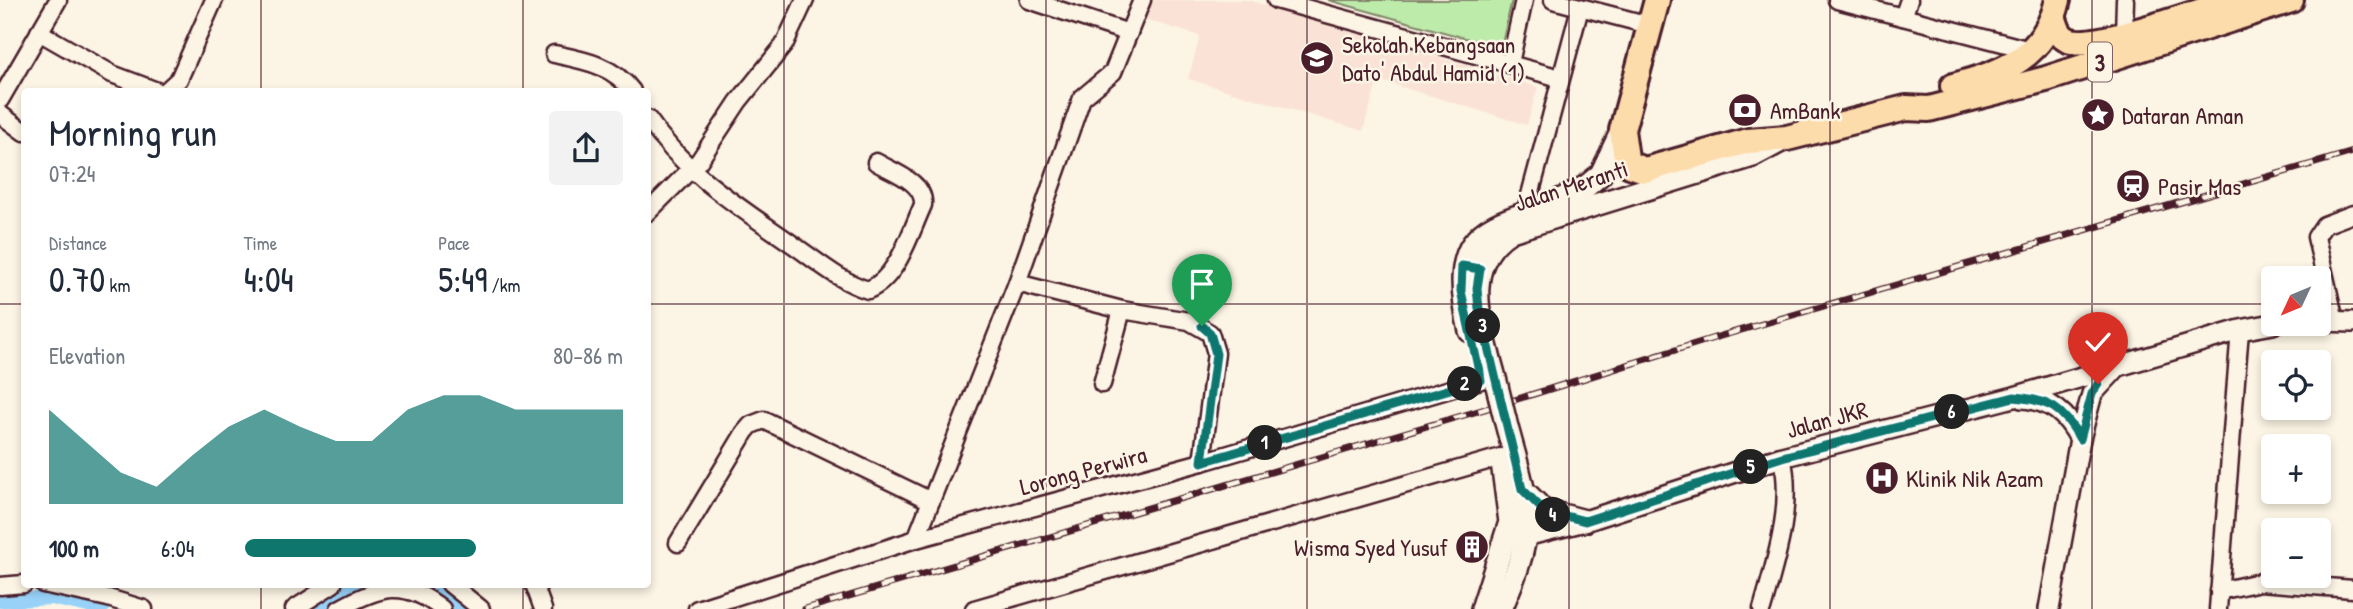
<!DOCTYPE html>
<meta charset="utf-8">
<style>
body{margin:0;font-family:"Patrick Hand",sans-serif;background:#f2f2f3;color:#1f2937;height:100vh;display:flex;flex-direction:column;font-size:26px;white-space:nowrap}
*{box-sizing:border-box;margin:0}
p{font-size:23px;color:#747a83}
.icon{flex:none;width:38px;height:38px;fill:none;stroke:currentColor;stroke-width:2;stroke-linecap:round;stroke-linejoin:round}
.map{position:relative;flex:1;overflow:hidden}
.details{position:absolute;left:21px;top:88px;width:630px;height:500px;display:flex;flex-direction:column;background:#fff;border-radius:7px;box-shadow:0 4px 10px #0003}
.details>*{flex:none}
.needle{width:46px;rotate:226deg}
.controls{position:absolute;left:2261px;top:266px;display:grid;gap:14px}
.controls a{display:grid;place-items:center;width:70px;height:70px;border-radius:7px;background:#fff;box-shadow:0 4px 10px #0003;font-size:35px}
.pin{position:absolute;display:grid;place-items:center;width:60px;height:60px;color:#fff;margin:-72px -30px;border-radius:50% 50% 50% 0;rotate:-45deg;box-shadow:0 0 7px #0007}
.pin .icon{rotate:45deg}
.km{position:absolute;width:35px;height:35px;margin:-18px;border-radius:50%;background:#222;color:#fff;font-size:19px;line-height:35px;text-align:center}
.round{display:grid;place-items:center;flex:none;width:74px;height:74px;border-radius:7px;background:#f2f2f3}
.head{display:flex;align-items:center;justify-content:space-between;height:119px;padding:0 28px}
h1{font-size:38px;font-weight:600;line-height:52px}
.metrics{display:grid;grid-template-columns:repeat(3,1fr);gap:10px;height:119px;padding:7px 28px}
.metrics div{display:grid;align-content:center}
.metrics b{font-size:35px;font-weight:600}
.metrics small{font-size:19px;font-weight:400}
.metrics p{font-size:19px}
.chart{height:196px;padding:14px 28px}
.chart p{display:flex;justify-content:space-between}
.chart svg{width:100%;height:126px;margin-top:7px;fill:#0f766e;opacity:.7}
ul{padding:0 28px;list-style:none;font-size:23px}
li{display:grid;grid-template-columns:112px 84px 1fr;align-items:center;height:52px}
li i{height:18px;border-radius:9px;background:#0f766e}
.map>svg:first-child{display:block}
.built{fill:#fae3d6}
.garden{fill:#bcebaa;stroke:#83856a;stroke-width:2}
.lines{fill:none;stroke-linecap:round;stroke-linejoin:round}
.canal{stroke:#98d2f8;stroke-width:14}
.minor-casing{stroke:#4a1f2b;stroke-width:21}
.tertiary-casing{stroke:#4a1f2b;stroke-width:24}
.secondary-casing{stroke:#4a1f2b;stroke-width:26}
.trunk-casing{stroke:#4a1f2b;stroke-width:30}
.minor{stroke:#fcf5e5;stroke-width:16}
.tertiary{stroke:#fcf5e5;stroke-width:19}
.secondary{stroke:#fcf5e5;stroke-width:21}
.trunk{stroke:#fddcac;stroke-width:24}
.rail-casing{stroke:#4a1f2b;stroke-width:7}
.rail{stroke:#fcf5e5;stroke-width:4.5;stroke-dasharray:13;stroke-linecap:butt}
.secondary-bridge-casing{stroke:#4a1f2b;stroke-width:26;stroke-linecap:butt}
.secondary-bridge{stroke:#fcf5e5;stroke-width:21}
.route-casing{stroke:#fff;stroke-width:14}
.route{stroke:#0f766e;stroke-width:9}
.grid{fill:none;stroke:#4a1f2b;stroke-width:2;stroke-opacity:0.55}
.labels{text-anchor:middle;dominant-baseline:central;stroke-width:5;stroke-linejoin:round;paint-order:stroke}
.shield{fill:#fcf5e5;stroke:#7f5f63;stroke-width:2}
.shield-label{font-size:23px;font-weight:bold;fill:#4a1f2b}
.poi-label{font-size:24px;fill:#4a1f2b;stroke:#fcf5e5;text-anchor:start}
.street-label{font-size:24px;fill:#4a1f2b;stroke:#fcf5e5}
</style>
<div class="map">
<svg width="2353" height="609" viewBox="0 0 2353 609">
<rect width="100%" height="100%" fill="#fcf5e5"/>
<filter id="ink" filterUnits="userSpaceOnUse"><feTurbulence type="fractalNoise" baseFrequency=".0143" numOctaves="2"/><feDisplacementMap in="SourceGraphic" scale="14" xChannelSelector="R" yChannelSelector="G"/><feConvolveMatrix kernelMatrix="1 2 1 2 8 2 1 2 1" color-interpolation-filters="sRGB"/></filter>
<g filter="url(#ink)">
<polygon class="built" points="1146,0 1248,0 1538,87 1527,125 1378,80 1363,131 1188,79 1200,36 1140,18"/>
<polygon class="garden" points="1328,0 1512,0 1501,48"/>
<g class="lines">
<g class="canal">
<polyline points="427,584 462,609"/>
<polyline points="0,601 51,598 102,609"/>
<polyline points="318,609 348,589 363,584"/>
</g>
<g class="minor-casing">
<g id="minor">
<polyline points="1029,0 1129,33"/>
<polyline points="1276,0 1560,78"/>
<polyline points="1553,0 1649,25"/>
<polyline points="1837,0 2030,50"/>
<polyline points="1903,17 1909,0"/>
<polyline points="39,32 112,74 157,91"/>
<polyline points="2124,34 2125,0"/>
<path d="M554,54c29,6 59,11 78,37"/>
<polyline points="1510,63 1524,0"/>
<polyline points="166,91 179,79 214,0"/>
<polyline points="0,100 58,0"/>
<polyline points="0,114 24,132"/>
<path d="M648,119c37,55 93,89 147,127 23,16 46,36 73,44 30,-12 42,-57 55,-85 2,-23 -30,-33 -47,-43"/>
<polyline points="1526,210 1580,8"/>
<polyline points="648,212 699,161 738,102 784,45 805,0"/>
<polyline points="1017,283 1122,310 1189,321 1210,333 1216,353 1202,462"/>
<polyline points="2335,321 2316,237 2324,225 2353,214"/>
<polyline points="1102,384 1122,310"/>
<polyline points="916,539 1017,283 1082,98 1113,72 1142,0"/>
<polyline points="678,543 745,432 751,425 764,420 931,501"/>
<polyline points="43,584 108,598 144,609"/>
<polyline points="450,584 481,609"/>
<polyline points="534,584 543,609"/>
<polyline points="0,586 24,584"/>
<polyline points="2219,591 2260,582 2353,589"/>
<polyline points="294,609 333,584"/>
<path d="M339,609c39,-22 65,-31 103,0"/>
<polyline points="697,609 916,539 1202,462 1481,380"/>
<polyline points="974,609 1501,457"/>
<path d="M1762,609c13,-46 32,-104 20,-152"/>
<polyline points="2218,609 2240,330"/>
</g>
</g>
<g class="tertiary-casing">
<g id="tertiary">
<polyline points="2319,321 2353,322"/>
<path d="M2022,398c29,2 45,16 58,41"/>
<polyline points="1510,536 1525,536 1585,521 1782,457 2014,397 2240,330 2273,324"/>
<polyline points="2049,609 2080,439 2092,394 2115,369"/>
</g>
</g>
<g class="secondary-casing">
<g id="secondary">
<path d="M1470,331c-30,-126 42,-98 118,-146l13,-11 21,-44"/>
<path d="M1497,386c-12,-51 -43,-120 14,-155l242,-75 32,-17"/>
<polyline points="1522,489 1543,510 1585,521"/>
<polyline points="1482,609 1510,522 1502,462"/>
<path d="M1501,609c11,-26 24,-55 25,-83 2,-36 -13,-73 -21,-107"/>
</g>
</g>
<g class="trunk-casing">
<g id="trunk">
<polyline points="1657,0 1622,130 1626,158 1630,165 1645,170 1748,141 1787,138 1906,108 1929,109 2046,79 2291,0"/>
<path d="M2054,19c3,9 5,17 14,21 26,11 137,-31 168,-40"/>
<path d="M1953,86c52,-14 92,-29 105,-86"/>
</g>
</g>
<use href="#minor" class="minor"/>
<use href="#tertiary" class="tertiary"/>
<use href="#secondary" class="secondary"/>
<use href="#trunk" class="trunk"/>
<g class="rail-casing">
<polyline id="rail" points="805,609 1495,406 1714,338 2353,152"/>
</g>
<use href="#rail" class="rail"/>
<g class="secondary-bridge-casing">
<polyline id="secondary-bridge" points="1497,386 1505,419"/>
</g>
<use href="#secondary-bridge" class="secondary-bridge"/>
</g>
</g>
<g class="lines" filter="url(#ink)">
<g class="route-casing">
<path id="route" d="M1202,326l8,7 6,21 -14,108 279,-82 -20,-89 1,-25 18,3 -3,19 2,21 43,180 21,21 42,11 197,-64 232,-60c35,3 49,11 66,42l12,-45 6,-10"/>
</g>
<use href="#route" class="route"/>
</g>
<path class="grid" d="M261,0v91M523,0v91M784,0v609M1046,0v609M1307,0v609M1569,0v609M1830,0v609M2092,0v609M0,304h24M648,304h1625M2319,304h34M261,584v25M523,584v25"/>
<defs>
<g id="school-disc" transform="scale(1.75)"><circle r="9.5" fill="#4a1f2b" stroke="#fcf5e5"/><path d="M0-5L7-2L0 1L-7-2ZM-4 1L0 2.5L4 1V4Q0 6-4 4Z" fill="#fff"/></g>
<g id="bank-disc" transform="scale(1.75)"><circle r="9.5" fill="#4a1f2b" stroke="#fcf5e5"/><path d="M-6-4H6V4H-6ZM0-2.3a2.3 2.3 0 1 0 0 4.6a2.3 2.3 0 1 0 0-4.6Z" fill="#fff"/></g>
<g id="sight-disc" transform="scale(1.75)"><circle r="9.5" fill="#4a1f2b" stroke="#fcf5e5"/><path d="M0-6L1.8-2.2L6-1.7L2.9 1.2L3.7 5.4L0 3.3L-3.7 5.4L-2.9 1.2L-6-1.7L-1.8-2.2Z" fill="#fff"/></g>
<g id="station-disc" transform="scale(1.75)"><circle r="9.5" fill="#4a1f2b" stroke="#fcf5e5"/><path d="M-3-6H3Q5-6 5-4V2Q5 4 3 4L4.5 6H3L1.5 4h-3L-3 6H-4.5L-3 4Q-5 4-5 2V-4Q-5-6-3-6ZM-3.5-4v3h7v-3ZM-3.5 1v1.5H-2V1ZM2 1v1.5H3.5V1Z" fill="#fff"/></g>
<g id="hospital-disc" transform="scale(1.75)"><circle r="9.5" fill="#4a1f2b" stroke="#fcf5e5"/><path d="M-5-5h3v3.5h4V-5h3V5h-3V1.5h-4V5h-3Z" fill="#fff"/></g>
<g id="building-disc" transform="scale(1.75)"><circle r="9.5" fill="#4a1f2b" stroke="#fcf5e5"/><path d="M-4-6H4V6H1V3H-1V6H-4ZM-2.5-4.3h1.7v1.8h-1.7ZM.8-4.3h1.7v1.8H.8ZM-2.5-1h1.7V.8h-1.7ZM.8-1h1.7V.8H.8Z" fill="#fff"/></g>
</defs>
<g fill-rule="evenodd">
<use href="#school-disc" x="1317" y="58"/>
<use href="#bank-disc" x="1745" y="110"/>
<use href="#sight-disc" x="2098" y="115"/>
<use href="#station-disc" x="2133" y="186"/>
<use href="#hospital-disc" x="1882" y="478"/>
<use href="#building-disc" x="1472" y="547"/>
</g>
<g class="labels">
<rect class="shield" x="2088" y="42.5" width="24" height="39" rx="5"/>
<g class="shield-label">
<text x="2100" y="62">3</text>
</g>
<g class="poi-label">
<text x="1342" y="44">Sekolah Kebangsaan<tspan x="1342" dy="28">Dato' Abdul Hamid (1)</tspan></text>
<text x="1770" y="110">AmBank</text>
<text x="2122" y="115">Dataran Aman</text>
<text x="2158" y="186">Pasir Mas</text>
<text x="1906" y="478">Klinik Nik Azam</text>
<text x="1448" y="547" text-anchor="end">Wisma Syed Yusuf</text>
</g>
<g class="street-label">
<text transform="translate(1571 185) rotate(-18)">Jalan Meranti</text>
<text transform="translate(1827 419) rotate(-15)">Jalan JKR</text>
<text transform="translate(1083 470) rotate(-15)">Lorong Perwira</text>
</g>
</g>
</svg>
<div class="controls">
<a><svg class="needle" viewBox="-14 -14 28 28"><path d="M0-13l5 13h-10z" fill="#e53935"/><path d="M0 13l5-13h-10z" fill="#747a83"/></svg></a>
<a><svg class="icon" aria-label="locate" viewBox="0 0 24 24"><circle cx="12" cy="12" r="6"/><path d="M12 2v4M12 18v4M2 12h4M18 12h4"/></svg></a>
<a>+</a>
<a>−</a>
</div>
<div class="pin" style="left:1202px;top:326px;background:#1e9e55"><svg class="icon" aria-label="arrive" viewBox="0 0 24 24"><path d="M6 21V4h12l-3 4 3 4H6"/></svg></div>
<div class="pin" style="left:2098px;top:384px;background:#d93025"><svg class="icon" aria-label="check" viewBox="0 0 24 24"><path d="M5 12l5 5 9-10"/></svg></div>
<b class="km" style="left:1265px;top:443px">1</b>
<b class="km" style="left:1465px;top:384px">2</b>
<b class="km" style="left:1483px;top:326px">3</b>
<b class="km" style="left:1553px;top:515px">4</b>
<b class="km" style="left:1751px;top:467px">5</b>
<b class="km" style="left:1952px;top:412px">6</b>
<section class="details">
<div class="head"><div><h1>Morning run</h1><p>07:24</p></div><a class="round"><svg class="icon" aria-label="share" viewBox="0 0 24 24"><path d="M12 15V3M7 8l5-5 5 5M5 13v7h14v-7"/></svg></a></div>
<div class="metrics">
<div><p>Distance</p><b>0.70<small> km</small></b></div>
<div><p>Time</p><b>4:04</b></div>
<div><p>Pace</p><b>5:49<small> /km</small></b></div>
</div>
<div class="chart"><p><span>Elevation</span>80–86 m</p>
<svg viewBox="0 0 160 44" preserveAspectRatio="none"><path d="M0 44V11L10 22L20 33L30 38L40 27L50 17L60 11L70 17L80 22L90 22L100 11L110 6L120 6L130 11L140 11L150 11L160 11V44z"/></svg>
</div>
<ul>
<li><b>100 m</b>6:04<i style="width:61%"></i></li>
</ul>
</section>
</div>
